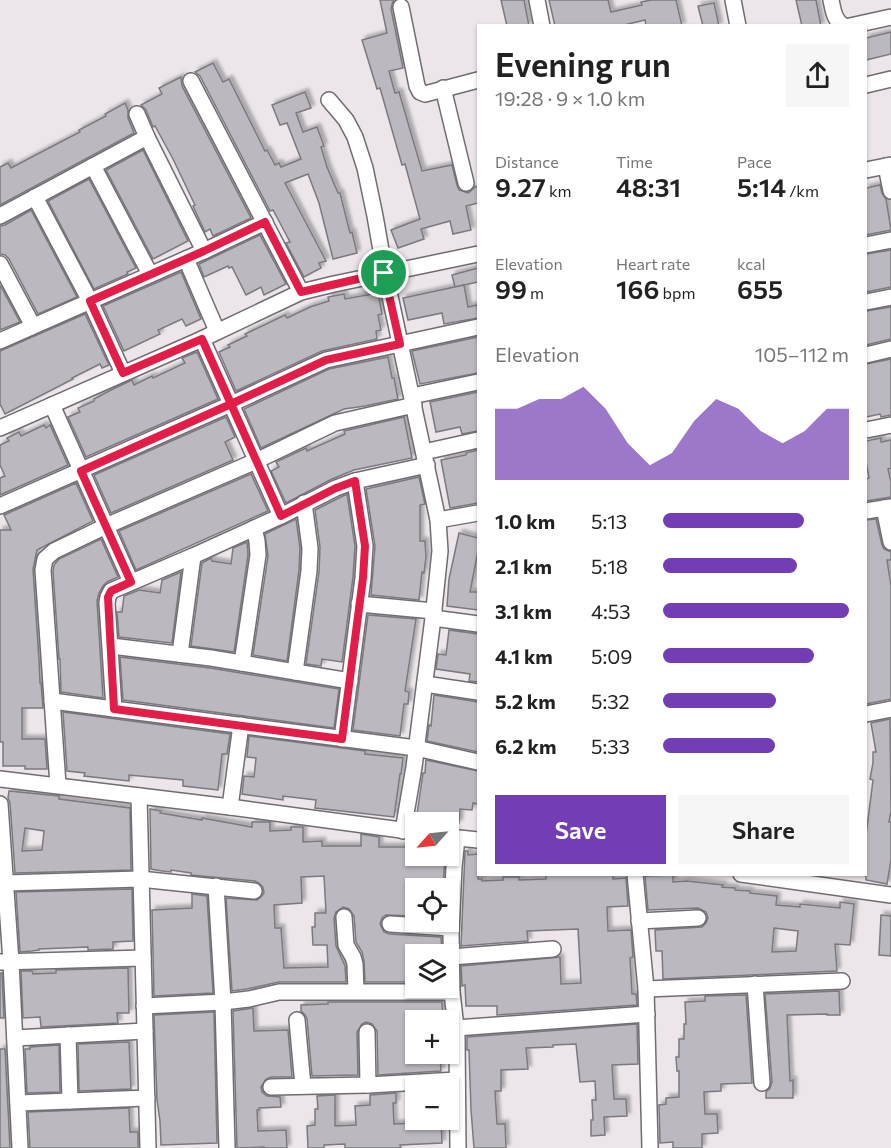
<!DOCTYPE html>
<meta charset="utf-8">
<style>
body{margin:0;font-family:Commissioner,sans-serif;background:#f6f6f6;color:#222;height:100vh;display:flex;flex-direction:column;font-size:22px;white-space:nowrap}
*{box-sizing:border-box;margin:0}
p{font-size:20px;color:#767676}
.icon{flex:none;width:33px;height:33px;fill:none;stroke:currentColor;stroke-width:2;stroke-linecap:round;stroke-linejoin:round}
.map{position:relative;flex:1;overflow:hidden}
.details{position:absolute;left:477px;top:24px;width:390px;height:852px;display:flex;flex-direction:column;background:#fff;border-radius:0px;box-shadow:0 2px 4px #0004}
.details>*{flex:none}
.needle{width:39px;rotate:243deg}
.buttons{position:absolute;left:405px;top:812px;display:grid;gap:12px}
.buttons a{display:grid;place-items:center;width:54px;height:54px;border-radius:0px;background:#fff;box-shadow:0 2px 4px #0004;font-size:30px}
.pin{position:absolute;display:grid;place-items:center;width:51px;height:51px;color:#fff;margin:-26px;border:3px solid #fff;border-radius:50%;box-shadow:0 2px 6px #0007}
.round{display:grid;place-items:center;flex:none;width:63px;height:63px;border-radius:0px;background:#f6f6f6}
.headline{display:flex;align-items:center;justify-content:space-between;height:102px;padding:0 18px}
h1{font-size:33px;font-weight:600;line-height:45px}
.metrics{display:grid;grid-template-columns:repeat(3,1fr);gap:9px;height:102px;padding:6px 18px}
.metrics div{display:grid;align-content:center}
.metrics b{font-size:26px;font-weight:600}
.metrics small{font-size:16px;font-weight:400}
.metrics p{font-size:16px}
.chart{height:168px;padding:12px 18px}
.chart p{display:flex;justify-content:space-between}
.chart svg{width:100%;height:108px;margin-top:6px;fill:#733eb5;opacity:.7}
.action{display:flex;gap:12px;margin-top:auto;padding:12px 18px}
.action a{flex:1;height:69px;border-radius:0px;background:#733eb5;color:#fff;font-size:24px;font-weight:600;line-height:69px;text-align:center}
.action a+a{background:#f6f6f6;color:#222}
ul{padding:0 18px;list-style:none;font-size:20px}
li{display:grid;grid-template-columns:96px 72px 1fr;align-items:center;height:45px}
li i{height:15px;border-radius:8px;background:#733eb5}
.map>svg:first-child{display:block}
.building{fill:#bbb9bf;stroke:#7b797f;stroke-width:1.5;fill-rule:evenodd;filter:url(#shadow)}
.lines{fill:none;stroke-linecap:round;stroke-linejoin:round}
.minor-casing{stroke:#716c71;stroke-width:18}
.minor{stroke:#fff;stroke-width:15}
.route-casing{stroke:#fff;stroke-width:12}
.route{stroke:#e11d48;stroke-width:8}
</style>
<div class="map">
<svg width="891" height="1148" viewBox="0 0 891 1148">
<defs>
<filter id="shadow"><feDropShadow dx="3.5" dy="-3.5" stdDeviation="1.5" flood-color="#0004"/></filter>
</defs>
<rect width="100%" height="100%" fill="#ece6eb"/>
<g class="building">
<polygon points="380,0 394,0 392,4 391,9 403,68 389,71 395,93 399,92 422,171 452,165 457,185 459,190 468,193 472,190 475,187 478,186 478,203 466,206 471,230 453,234 450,221 421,229 424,239 398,248 391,230 420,219 405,164 402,165 380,88 377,89 362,40 387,33"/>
<polygon points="501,0 524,0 529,26 507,26"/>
<polygon points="549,0 608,0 611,12 642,5 641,2 652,0 676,0 682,26 646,26 645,20 620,26 555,26"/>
<polygon points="796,0 816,0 821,26 802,26"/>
<polygon points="714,3 719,26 703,26 698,6"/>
<polygon points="891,32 891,54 866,60 866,38"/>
<polygon points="213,63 223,82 229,79 265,151 267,150 275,165 279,163 281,167 301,159 287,123 280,125 272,105 305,92 311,108 296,113 303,132 317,127 324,146 321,147 327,167 338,193 340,193 350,233 352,232 357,253 333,259 319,203 308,174 285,183 326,261 319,263 321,268 304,277 286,243 290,242 280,223 273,210 270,211 200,76 195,72"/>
<polygon points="181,77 182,86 251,218 213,236 210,229 205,232 193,206 195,205 194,203 173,159 155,126 153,127 146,110 141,105 162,94 159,88"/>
<polygon points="125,103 128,110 128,118 134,133 0,205 0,167 8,163 11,168 49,148 80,132 79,130 106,116 105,114"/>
<polygon points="143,150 188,241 153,259 106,170"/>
<polygon points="89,179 136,268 127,272 128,274 94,289 48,201"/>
<polygon points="880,185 882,193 886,199 891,230 866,235 866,188"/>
<polygon points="31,210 77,297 38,314 9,259 5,255 0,254 0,226 5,225"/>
<polygon points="260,235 286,284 264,295 261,287 246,295 232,267 229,268 228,266 204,277 199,264"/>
<polygon points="891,250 891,287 866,292 866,254"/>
<polygon points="478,268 478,282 455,287 452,275"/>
<polygon points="181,272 201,319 186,326 182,319 158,330 160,334 124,351 103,306"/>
<polygon points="0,285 20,322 0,330"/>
<polygon points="464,285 468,307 477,305 478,318 444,324 442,313 408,320 403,298"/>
<polygon points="378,293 382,314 378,315 381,330 376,331 377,339 322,351 236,391 219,352 230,347 228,345 247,336 245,334 285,315 287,318 310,307 329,301 328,297 344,294 345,299"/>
<polygon points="891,307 891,339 866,345 866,311"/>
<polygon points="85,314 109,365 102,368 100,364 72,378 73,379 5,414 0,404 0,351"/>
<polygon points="478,337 478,373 420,384 412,351"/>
<polygon points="197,352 218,399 86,457 68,417 80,412 78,408 94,401 94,399 111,390 132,380 134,385 152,376 153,378 185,363 182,358"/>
<polygon points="388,357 392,378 394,378 398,399 365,406 344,409 261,448 244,409 329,369"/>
<polygon points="891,359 891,415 881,417 880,414 866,417 866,364"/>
<polygon points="478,392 478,431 462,434 460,427 436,432 430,402"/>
<polygon points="226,417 235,437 225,442 233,460 111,513 94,475"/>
<polygon points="404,417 412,458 354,470 332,479 286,503 271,471 279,467 276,462 306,448 307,451 345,434 344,431"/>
<polygon points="44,425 46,428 50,425 68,465 0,495 0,478 5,476 0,465 0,445 9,441 7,438 19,432 21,436"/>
<polygon points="881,438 881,442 891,440 891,468 888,469 891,482 891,497 866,501 866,479 869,478 866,462 866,441"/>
<polygon points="478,450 478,503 450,508 441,460 466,455 466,453"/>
<polygon points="251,474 268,511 136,570 119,531"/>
<polygon points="419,477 425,504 420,505 420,541 425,541 426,557 424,573 422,572 419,600 371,595 375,546 366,489"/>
<polygon points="76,483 93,521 37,550 33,569 39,660 40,683 41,683 43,708 22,708 22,739 45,739 47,769 25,769 25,766 3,766 3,742 0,742 0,530 11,530 4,515"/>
<polygon points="347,494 355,546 353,577 342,662 322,659 321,666 306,664 319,572 320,547 315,510"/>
<polygon points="296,519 300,548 299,570 287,661 253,655 268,556 265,534"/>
<polygon points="876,519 882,545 884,549 891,552 891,560 887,560 891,586 891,699 866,704 866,520"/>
<polygon points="459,533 478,538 478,551 470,592 478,592 478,610 447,606 449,579"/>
<polygon points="101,539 118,577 107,582 103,586 99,593 97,601 103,698 61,692 60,659 59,659 53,571 54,565 59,559"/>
<polygon points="247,542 248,555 234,652 191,646 202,563 211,558 212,561 231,564 233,548"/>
<polygon points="181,572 172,643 119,637 117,612 122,612 124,596 139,590 160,593 162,580"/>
<polygon points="368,615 416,619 405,691 409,692 408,704 404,704 400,736 353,730"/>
<polygon points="449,630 478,634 478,682 469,681 470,674 436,669 438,654 446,655"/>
<polygon points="120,657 210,668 339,689 334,728 123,700"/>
<polygon points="434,695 478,702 478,752 427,741 429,725 431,726"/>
<polygon points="63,712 230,734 227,754 222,754 218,790 183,786 183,780 129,775 129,781 84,776 85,773 67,771"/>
<polygon points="890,719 891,811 889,822 891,822 891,860 887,884 866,880 866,835 873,780 870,779 873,763 873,752 876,752 871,723"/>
<polygon points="249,736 365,751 365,754 403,758 401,774 400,774 394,817 315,808 316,800 283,796 283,800 242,794 244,776 254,777 256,758 247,757"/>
<polygon points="426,760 478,771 478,804 473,803 472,810 460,809 459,823 440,820 440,817 417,814 423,773 425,773"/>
<path d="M9,791l50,5v3l71,9 1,62 -116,3 -5,-70 -2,-5zM25,828l19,3 -2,19 -20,1z"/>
<path d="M150,809l11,2 -1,2 42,7v-2l50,9v-5h18v9l21,-1v-3h12v15l19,-1v5h39v-12l18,3v10h37v8h29l-2,33h-27v28l-30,-1 -4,3 -2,6 4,8 5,2 52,3 1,15 -26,2v28h-51l-1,-21 -2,-9 -6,-10 -2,-26 -5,-7 -6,-2 -7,5 -2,6 2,28 9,20 1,16h-67l-32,7 -15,2 -6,-93 31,2 4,-3 3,-4 -1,-6 -4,-4 -4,-2 -64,-6v-2l-20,-3v2l-9,-1 -11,-2zM324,876l2,37h-11v14h-3l1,18h14l1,22 -44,1 -3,-40h-6l-1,-23 28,-2 -1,-26z"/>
<polygon points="465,851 468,851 468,855 478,854 478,879 482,879 482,881 503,880 503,877 519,877 519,880 546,879 546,874 613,874 613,879 626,878 628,906 607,907 608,931 631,930 633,957 630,958 632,994 636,994 637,1005 497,1015 497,1006 466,1006 465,985 462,986 461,966 560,957 561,984 581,983 578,929 527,931 528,941 461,946"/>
<path d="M673,875v7l14,-1 36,4 -1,2 13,1v2l15,1v2l27,3 -1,9 24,2v-3l40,4v-6l14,2 -4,41 -15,-1 2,27 -174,8 -1,-28h-6l-1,-21 47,-3 4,-4 2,-5 -2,-6 -8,-4 -50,2 -3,-34zM774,928l24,3 -2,20 -24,1z"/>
<polygon points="132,889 133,941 113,942 113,949 88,950 88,947 39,949 39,950 32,951 20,952 16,892"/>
<polygon points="192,894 207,896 213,993 154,996 152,910 192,908"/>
<polygon points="881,915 891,916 891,956 879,955"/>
<polygon points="128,968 129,1013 117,1013 118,1023 41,1027 40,1017 23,1018 21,971 32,971 33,974 56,973 56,970"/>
<polygon points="0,973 2,973 4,1018 0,1018"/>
<polygon points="839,991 840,1015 827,1015 827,1014 787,1015 790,1081 793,1080 793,1098 766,1098 766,1092 770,1088 772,1082 765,994"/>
<polygon points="746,995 752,1083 721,1084 721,1091 704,1092 705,1114 717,1114 718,1133 702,1134 702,1148 673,1148 673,1142 660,1143 659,1105 666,1104 666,1098 679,1097 679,1071 677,1071 676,1057 679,1057 679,1039 684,1039 684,1024 686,1024 685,1002 705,1001 705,996"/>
<polygon points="328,1002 442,1002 443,1020 416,1020 416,1056 440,1055 441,1071 378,1075 377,1031 372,1024 366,1022 362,1024 357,1032 358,1075 312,1076 307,1019 305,1015 301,1011 301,1005 328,1004"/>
<polygon points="253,1008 254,1031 288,1030 292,1077 271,1077 266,1079 261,1087 262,1092 267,1096 280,1097 281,1107 259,1108 259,1110 257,1110 258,1131 286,1130 287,1148 264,1148 264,1147 237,1148 233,1011"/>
<polygon points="214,1012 217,1143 161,1145 160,1121 157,1100 154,1015"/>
<polygon points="637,1024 638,1064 612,1065 614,1099 626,1099 627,1116 604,1117 605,1135 591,1136 591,1120 593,1120 592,1100 596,1100 595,1081 580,1082 576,1044 553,1045 553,1047 526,1048 528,1069 501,1070 501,1091 495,1091 497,1124 505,1124 506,1148 474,1148 471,1110 469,1050 467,1050 467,1037"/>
<polygon points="129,1042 131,1089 79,1091 78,1044"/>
<polygon points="59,1045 60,1092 27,1093 25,1049 30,1049 30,1047"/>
<polygon points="0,1049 5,1049 10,1148 0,1148"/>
<polygon points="396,1093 396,1103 393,1103 394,1124 418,1123 418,1119 441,1119 442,1143 400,1145 401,1148 345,1148 345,1144 324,1145 324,1148 308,1148 307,1126 315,1125 315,1109 318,1109 317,1096 335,1095 335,1126 356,1125 355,1106 370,1105 370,1095"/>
<polygon points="129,1108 130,1132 138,1132 138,1148 30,1148 28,1112"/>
</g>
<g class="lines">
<g class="minor-casing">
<g id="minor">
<polyline points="537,0 542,26"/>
<polyline points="733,0 738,26"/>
<path d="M831,0c2,9 3,21 13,26"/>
<polyline points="401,7 417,86 420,92 425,94 478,80"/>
<polyline points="850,26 891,17"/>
<polyline points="191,81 301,292"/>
<polyline points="866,85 891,79"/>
<polyline points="443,88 466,183"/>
<polyline points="329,100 346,120 355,137 365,168 375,216 385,273 438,520 440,551 433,618 414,767 403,831"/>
<polyline points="137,114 147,137 204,251"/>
<polyline points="93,166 150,274"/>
<polyline points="886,166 891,191"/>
<polyline points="866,170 891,165"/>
<polyline points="35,197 90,301 123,373"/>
<polyline points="0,216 147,137"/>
<polyline points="866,245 891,240"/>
<polyline points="186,259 217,331"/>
<polyline points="0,264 33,326"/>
<polyline points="866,302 891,297"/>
<polyline points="202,339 281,516"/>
<polyline points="0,341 204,251 265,222"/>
<polyline points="866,355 891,349"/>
<polyline points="412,396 478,382"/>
<polyline points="52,405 131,582"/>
<polyline points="0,428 202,339 301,292 334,284 478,254"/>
<polyline points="866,430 891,425"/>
<polyline points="424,452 478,440"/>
<polyline points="0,506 231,404 326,360 478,327"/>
<polyline points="884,508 891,542"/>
<polyline points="866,511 891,507"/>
<polyline points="438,520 478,513"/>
<polyline points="359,604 434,611"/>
<polyline points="433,618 478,624"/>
<polyline points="111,646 211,658 350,681"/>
<polyline points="180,654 193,556"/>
<polyline points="242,663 258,555 257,541 254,528"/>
<polyline points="295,672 309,571 310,548 304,503"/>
<polyline points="425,684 478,692"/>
<polyline points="52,701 416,748 478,762"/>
<polyline points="114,709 107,603 108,597 111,591 193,556 281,516 336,488 355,481 427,465"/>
<polyline points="866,714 891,709"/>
<polyline points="342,739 363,578 365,546 355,481"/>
<polyline points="0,779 230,807 416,832"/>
<polyline points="58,785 43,570 45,559 54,551 106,526 256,461 335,423 414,405"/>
<polyline points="139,796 148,1148"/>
<polyline points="0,804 11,962 20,1148"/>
<polyline points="230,807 241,725"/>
<polyline points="449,837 478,840"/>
<polyline points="457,838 454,867 451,934 452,992 457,1037 458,1148"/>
<polyline points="635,874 646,989 650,1148"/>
<polyline points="741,874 891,895"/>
<polyline points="6,883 140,879 254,891"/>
<polyline points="216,886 223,1002 227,1148"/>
<polyline points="344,917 346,945 353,957 355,964 356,991"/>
<polyline points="639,921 698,918"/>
<polyline points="390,924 451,928"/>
<polyline points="451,957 553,949"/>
<polyline points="0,962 143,958"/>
<polyline points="755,984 762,1083"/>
<polyline points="646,989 842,981"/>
<polyline points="144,1006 223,1002 249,999 279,992 452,992"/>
<polyline points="297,1020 303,1086"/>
<polyline points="456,1028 647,1014"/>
<polyline points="367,1032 368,1085"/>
<polyline points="68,1035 70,1101"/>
<polyline points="15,1038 145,1031"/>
<polyline points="271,1087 368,1085 457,1080"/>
<polyline points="18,1103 147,1098"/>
</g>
</g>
<use href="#minor" class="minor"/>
</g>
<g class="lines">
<g class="route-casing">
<polyline id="route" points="384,273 301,292 265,222 204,251 90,301 123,373 202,339 231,404 81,471 131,582 111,591 108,597 114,709 342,739 363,578 365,546 355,481 336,488 281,516 231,404 326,360 400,344 384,273"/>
</g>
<use href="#route" class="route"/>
</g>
</svg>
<div class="buttons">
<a><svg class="needle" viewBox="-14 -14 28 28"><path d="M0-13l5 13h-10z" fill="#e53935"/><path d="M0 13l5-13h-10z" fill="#767676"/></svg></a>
<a><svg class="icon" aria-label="locate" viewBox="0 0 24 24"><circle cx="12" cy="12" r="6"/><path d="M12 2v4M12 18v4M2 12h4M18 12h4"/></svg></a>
<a><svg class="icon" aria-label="layers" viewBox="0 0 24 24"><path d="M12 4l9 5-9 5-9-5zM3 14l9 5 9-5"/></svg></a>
<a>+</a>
<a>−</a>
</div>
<div class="pin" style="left:384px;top:273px;background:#1e9e55"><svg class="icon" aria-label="arrive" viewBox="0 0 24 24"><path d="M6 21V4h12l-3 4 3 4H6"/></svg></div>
<section class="details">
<div class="headline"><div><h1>Evening run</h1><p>19:28 · 9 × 1.0 km</p></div><a class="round"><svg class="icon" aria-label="share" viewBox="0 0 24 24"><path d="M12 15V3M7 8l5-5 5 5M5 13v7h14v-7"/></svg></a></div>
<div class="metrics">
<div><p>Distance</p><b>9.27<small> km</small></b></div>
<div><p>Time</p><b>48:31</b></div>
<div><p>Pace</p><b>5:14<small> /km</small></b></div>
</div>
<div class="metrics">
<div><p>Elevation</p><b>99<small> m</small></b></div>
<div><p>Heart rate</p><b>166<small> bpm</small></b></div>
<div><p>kcal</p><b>655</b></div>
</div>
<div class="chart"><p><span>Elevation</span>105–112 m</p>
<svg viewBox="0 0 160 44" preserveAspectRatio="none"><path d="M0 44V15L10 15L20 11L30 11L40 6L50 15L60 29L70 38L80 33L90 20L100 11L110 15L120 24L130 29L140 24L150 15L160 15V44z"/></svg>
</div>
<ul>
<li><b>1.0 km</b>5:13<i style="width:76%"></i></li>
<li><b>2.1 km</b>5:18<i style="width:72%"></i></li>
<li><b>3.1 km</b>4:53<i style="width:100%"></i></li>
<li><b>4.1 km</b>5:09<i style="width:81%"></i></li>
<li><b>5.2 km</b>5:32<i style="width:61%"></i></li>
<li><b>6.2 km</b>5:33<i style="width:60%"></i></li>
</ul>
<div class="action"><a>Save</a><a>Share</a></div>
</section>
</div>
